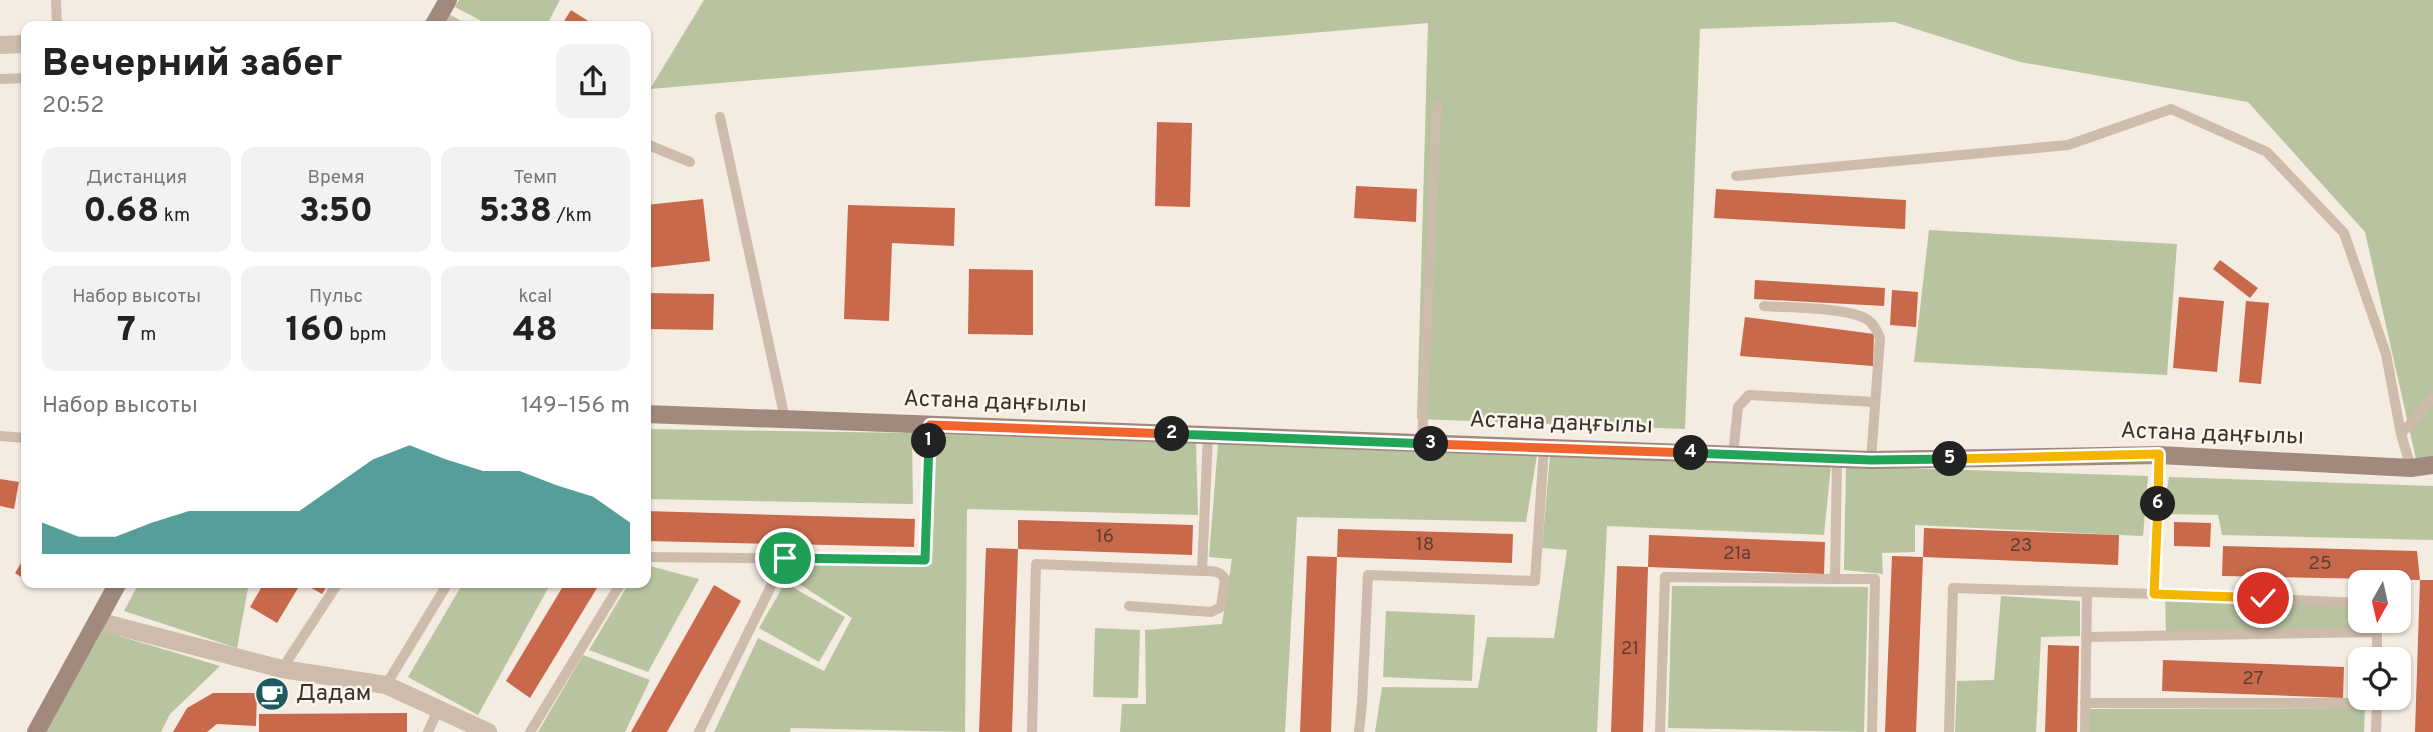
<!DOCTYPE html>
<html lang="ru">
<meta charset="utf-8">
<style>
body{margin:0;font-family:Overpass,sans-serif;background:#f2f2f2;color:#222;height:100vh;display:flex;flex-direction:column;font-size:26px;white-space:nowrap}
*{box-sizing:border-box;margin:0}
p{font-size:23px;color:#767676}
.icon{flex:none;width:38px;height:38px;fill:none;stroke:currentColor;stroke-width:2;stroke-linecap:round;stroke-linejoin:round}
.map{position:relative;flex:1;overflow:hidden}
.drawer{position:absolute;left:21px;top:21px;width:630px;height:567px;display:flex;flex-direction:column;background:#fff;border-radius:14px;box-shadow:0 2px 5px #0004}
.drawer>*{flex:none}
.needle{width:46px;rotate:188deg}
.fabs{position:absolute;left:2348px;top:570px;display:grid;gap:14px}
.fabs a{display:grid;place-items:center;width:63px;height:63px;border-radius:14px;background:#fff;box-shadow:0 2px 5px #0004;font-size:35px}
.pin{position:absolute;display:grid;place-items:center;width:60px;height:60px;color:#fff;margin:-30px;border:4px solid #fff;border-radius:50%;box-shadow:0 2px 7px #0007}
.km{position:absolute;width:35px;height:35px;margin:-18px;border-radius:50%;background:#222;color:#fff;font-size:19px;line-height:35px;text-align:center}
.round{display:grid;place-items:center;flex:none;width:74px;height:74px;border-radius:14px;background:#f2f2f2}
.headline{display:flex;align-items:center;justify-content:space-between;height:119px;padding:0 21px}
h1{font-size:38px;font-weight:800;line-height:52px}
.stats{display:grid;grid-template-columns:repeat(3,1fr);gap:10px;height:119px;padding:7px 21px}
.stats div{display:grid;align-content:center;border-radius:14px;background:#f2f2f2;text-align:center}
.stats b{font-size:35px;font-weight:800}
.stats small{font-size:19px;font-weight:400}
.stats p{font-size:19px}
.chart{height:196px;padding:14px 21px}
.chart p{display:flex;justify-content:space-between}
.chart svg{width:100%;height:126px;margin-top:7px;fill:#0f766e;opacity:.7}
.map>svg:first-child{display:block}
.green{fill:#b8c4a0}
.building{fill:#c8694b}
.lines{fill:none;stroke-linecap:round;stroke-linejoin:round}
.lane{stroke:#cdbbac;stroke-width:10}
.street{stroke:#cdbbac;stroke-width:18}
.secondary{stroke:#a18a7d;stroke-width:18}
.split-1-casing{stroke:#fff;stroke-width:14}
.split-2-casing{stroke:#fff;stroke-width:14}
.split-3-casing{stroke:#fff;stroke-width:14}
.split-4-casing{stroke:#fff;stroke-width:14}
.split-5-casing{stroke:#fff;stroke-width:14}
.split-6-casing{stroke:#fff;stroke-width:14}
.split-7-casing{stroke:#fff;stroke-width:14}
.split-1{stroke:#22a559;stroke-width:9}
.split-2{stroke:#f0652b;stroke-width:9}
.split-3{stroke:#22a559;stroke-width:9}
.split-4{stroke:#f0652b;stroke-width:9}
.split-5{stroke:#22a559;stroke-width:9}
.split-6{stroke:#f5b400;stroke-width:9}
.split-7{stroke:#f5b400;stroke-width:9}
.labels{text-anchor:middle;dominant-baseline:central;stroke-width:5;stroke-linejoin:round;paint-order:stroke}
.number-label{font-size:19px;fill:#5e3e33}
.street-label{font-size:23px;fill:#3b302b;stroke:#fbf5ee}
.poi-label{font-size:23px;fill:#3b302b;stroke:#fbf5ee;text-anchor:start}
</style>
<div class="map">
<svg width="2433" height="732" viewBox="0 0 2433 732">
<rect width="100%" height="100%" fill="#f4ebe1"/>
<g class="green">
<polygon points="459,0 560,0 546,26 491,26 455,7"/>
<polygon points="704,0 2433,0 2433,460 2416,459 2365,232 2248,102 2020,62 1894,22 1700,29 1685,429 1417,419 1428,23 650,89"/>
<polygon points="1929,230 2177,244 2167,375 1914,362"/>
<polygon points="646,429 912,433 913,504 646,499"/>
<polygon points="937,434 1196,443 1198,515 967,509 965,732 791,728 790,732 714,732 758,638 824,671 852,618 787,576 789,566 932,564"/>
<polygon points="1218,444 1537,455 1526,522 1297,517 1285,732 1120,732 1122,704 1146,704 1145,630 1222,624 1232,559 1209,557"/>
<polygon points="1550,455 1831,465 1824,535 1607,526 1597,732 1375,732 1382,687 1478,688 1487,637 1554,638 1567,550 1542,548"/>
<polygon points="1846,466 2148,476 2143,536 1915,525 1915,552 1882,553 1883,574 1844,570"/>
<polygon points="2169,477 2433,486 2433,540 2222,535 2218,515 2163,514"/>
<polygon points="646,565 699,579 648,672 589,650 629,583 646,583"/>
<polygon points="139,583 249,583 237,648 124,611"/>
<polygon points="463,583 551,583 478,715 408,677"/>
<polygon points="785,583 845,617 819,662 759,628"/>
<polygon points="1672,586 1868,587 1864,732 1668,728"/>
<polygon points="2165,594 2361,606 2361,621 2372,621 2372,628 2166,633"/>
<polygon points="2001,596 2080,601 2080,636 2041,637 2036,732 1955,732 1957,681 1994,680"/>
<polygon points="1386,611 1475,615 1472,681 1383,677"/>
<polygon points="1095,628 1140,630 1138,698 1093,697"/>
<polygon points="102,631 220,666 170,714 161,732 45,732"/>
<polygon points="583,655 650,680 625,732 538,732"/>
<polygon points="2365,708 2364,732 2089,732 2089,709"/>
</g>
<g class="building">
<polygon points="571,10 596,26 561,26"/>
<polygon points="1157,122 1192,123 1190,207 1155,206"/>
<polygon points="1356,186 1417,189 1416,222 1354,218"/>
<polygon points="1716,189 1906,200 1905,229 1714,218"/>
<polygon points="703,199 710,261 647,268 646,205"/>
<polygon points="848,205 955,208 954,246 892,243 889,321 844,319"/>
<polygon points="2220,260 2258,288 2250,298 2213,269"/>
<polygon points="969,269 1033,270 1033,335 968,334"/>
<polygon points="1755,280 1885,288 1884,306 1754,299"/>
<polygon points="1892,290 1918,292 1916,327 1890,325"/>
<polygon points="646,293 714,294 713,330 646,329"/>
<polygon points="2179,297 2224,301 2217,372 2173,368"/>
<polygon points="2246,301 2269,303 2261,384 2239,382"/>
<polygon points="1745,317 1874,334 1873,366 1740,356"/>
<polygon points="0,479 19,482 14,509 0,506"/>
<polygon points="646,511 915,519 914,547 646,541"/>
<polygon points="1018,520 1193,525 1192,555 1018,549"/>
<polygon points="2174,522 2211,523 2210,547 2174,546"/>
<polygon points="1924,528 2119,535 2118,565 1923,557 1916,732 1885,732 1892,556 1923,557"/>
<polygon points="1338,529 1513,534 1512,563 1337,557"/>
<polygon points="1649,535 1825,542 1824,574 1648,567 1643,732 1611,732 1617,566 1648,567"/>
<polygon points="2223,546 2417,551 2420,580 2222,576"/>
<polygon points="986,548 1018,549 1012,732 979,732"/>
<polygon points="26,555 26,580 15,573"/>
<polygon points="1307,556 1337,557 1331,732 1300,732"/>
<polygon points="2420,580 2433,580 2433,732 2415,732"/>
<polygon points="264,583 301,583 277,623 250,607"/>
<polygon points="303,583 329,583 322,594"/>
<polygon points="565,583 600,583 530,698 506,681"/>
<polygon points="714,585 741,601 667,732 631,732"/>
<polygon points="2048,645 2079,646 2077,732 2045,732"/>
<polygon points="2163,660 2344,667 2343,698 2162,691"/>
<polygon points="213,693 257,693 256,726 217,724 207,732 173,732 187,708"/>
<polygon points="407,713 407,732 259,732 259,714"/>
</g>
<g class="lines">
<g class="lane">
<polyline points="56,0 57,26"/>
<polyline points="440,15 460,26"/>
<polyline points="0,79 26,78"/>
<polyline points="720,117 785,419"/>
<polyline points="646,144 690,162"/>
<polyline points="1736,176 2068,145 2171,109 2267,152 2344,233 2386,354 2401,434 2411,468"/>
<path d="M1764,306c25,2 86,1 104,14 6,4 9,11 12,18l-9,122"/>
<polyline points="2401,434 2433,398"/>
<polyline points="0,436 26,438"/>
<polyline points="1422,443 1437,106"/>
<polyline points="1733,455 1738,407 1749,395 1875,402"/>
<polyline points="2159,455 2154,594 2361,603"/>
<polyline points="1837,459 1835,579 1875,579 1872,732"/>
<polyline points="646,557 925,560 930,425"/>
<path d="M1129,606l82,6 10,-5 4,-28c-5,-9 -14,-8 -23,-8"/>
<polyline points="2086,637 2377,632"/>
<polyline points="2377,660 2377,621"/>
<polyline points="282,669 338,583"/>
<polyline points="386,685 448,583"/>
<polyline points="2085,703 2376,703"/>
<polyline points="428,732 438,710"/>
<polyline points="530,732 621,583"/>
<polyline points="699,732 785,558"/>
<polyline points="1032,732 1036,564 1202,571 1208,435"/>
<polyline points="1359,732 1362,703 1368,575 1535,581 1544,448"/>
<polyline points="1660,732 1665,577 1835,579"/>
<polyline points="1949,732 1953,588 2154,594"/>
<polyline points="2085,732 2087,592"/>
<polyline points="2376,732 2377,699"/>
</g>
<g class="street">
<polyline points="0,45 26,44"/>
<polyline points="97,621 282,669 386,685 488,732"/>
</g>
<g class="secondary">
<polyline points="433,26 448,0"/>
<polyline points="646,414 1871,460 2159,455 2411,468 2433,465"/>
<polyline points="36,732 118,583"/>
</g>
</g>
<g class="lines">
<g class="split-1-casing">
<polyline id="split-1" points="785,558 925,560 929,441"/>
</g>
<g class="split-2-casing">
<polyline id="split-2" points="929,441 930,425 1172,434"/>
</g>
<g class="split-3-casing">
<polyline id="split-3" points="1172,434 1431,444"/>
</g>
<g class="split-4-casing">
<polyline id="split-4" points="1431,444 1691,453"/>
</g>
<g class="split-5-casing">
<polyline id="split-5" points="1691,453 1871,460 1950,459"/>
</g>
<g class="split-6-casing">
<polyline id="split-6" points="1950,459 2159,454 2158,504"/>
</g>
<g class="split-7-casing">
<polyline id="split-7" points="2158,504 2154,594 2263,598"/>
</g>
<use href="#split-1" class="split-1"/>
<use href="#split-2" class="split-2"/>
<use href="#split-3" class="split-3"/>
<use href="#split-4" class="split-4"/>
<use href="#split-5" class="split-5"/>
<use href="#split-6" class="split-6"/>
<use href="#split-7" class="split-7"/>
</g>
<defs>
<g id="cafe-disc" transform="scale(1.75)"><circle r="9.5" fill="#1f5a5e" stroke="#fbf5ee"/><path d="M-5.5-4.5H6V0H3Q3 3.5 0 3.5H-2.5Q-5.5 3.5-5.5 0ZM3-3.2v2h1.7v-2ZM-6 4.5H4V6H-6Z" fill="#fff"/></g>
</defs>
<g fill-rule="evenodd">
<use href="#cafe-disc" x="272" y="694"/>
</g>
<g class="labels">
<g class="number-label">
<text x="1105" y="537">16</text>
<text x="1425" y="545">18</text>
<text x="2021" y="546">23</text>
<text x="1737" y="554">21а</text>
<text x="2320" y="564">25</text>
<text x="1630" y="649">21</text>
<text x="2253" y="679">27</text>
</g>
<g class="street-label">
<text transform="translate(995 403) rotate(2)">Астана даңғылы</text>
<text transform="translate(1561 424) rotate(2)">Астана даңғылы</text>
<text transform="translate(2212 435) rotate(2)">Астана даңғылы</text>
</g>
<g class="poi-label">
<text x="296" y="694">Дадам</text>
</g>
</g>
</svg>
<div class="fabs">
<a><svg class="needle" viewBox="-14 -14 28 28"><path d="M0-13l5 13h-10z" fill="#e53935"/><path d="M0 13l5-13h-10z" fill="#767676"/></svg></a>
<a><svg class="icon" aria-label="locate" viewBox="0 0 24 24"><circle cx="12" cy="12" r="6"/><path d="M12 2v4M12 18v4M2 12h4M18 12h4"/></svg></a>
</div>
<div class="pin" style="left:785px;top:558px;background:#1e9e55"><svg class="icon" aria-label="arrive" viewBox="0 0 24 24"><path d="M6 21V4h12l-3 4 3 4H6"/></svg></div>
<div class="pin" style="left:2263px;top:598px;background:#d93025"><svg class="icon" aria-label="check" viewBox="0 0 24 24"><path d="M5 12l5 5 9-10"/></svg></div>
<b class="km" style="left:929px;top:441px">1</b>
<b class="km" style="left:1172px;top:434px">2</b>
<b class="km" style="left:1431px;top:444px">3</b>
<b class="km" style="left:1691px;top:453px">4</b>
<b class="km" style="left:1950px;top:459px">5</b>
<b class="km" style="left:2158px;top:504px">6</b>
<section class="drawer">
<div class="headline"><div><h1>Вечерний забег</h1><p>20:52</p></div><a class="round"><svg class="icon" aria-label="share" viewBox="0 0 24 24"><path d="M12 15V3M7 8l5-5 5 5M5 13v7h14v-7"/></svg></a></div>
<div class="stats">
<div><p>Дистанция</p><b>0.68<small> km</small></b></div>
<div><p>Время</p><b>3:50</b></div>
<div><p>Темп</p><b>5:38<small> /km</small></b></div>
</div>
<div class="stats">
<div><p>Набор высоты</p><b>7<small> m</small></b></div>
<div><p>Пульс</p><b>160<small> bpm</small></b></div>
<div><p>kcal</p><b>48</b></div>
</div>
<div class="chart"><p><span>Набор высоты</span>149–156 m</p>
<svg viewBox="0 0 160 44" preserveAspectRatio="none"><path d="M0 44V33L10 38L20 38L30 33L40 29L50 29L60 29L70 29L80 20L90 11L100 6L110 11L120 15L130 15L140 20L150 24L160 33V44z"/></svg>
</div>
</section>
</div>
